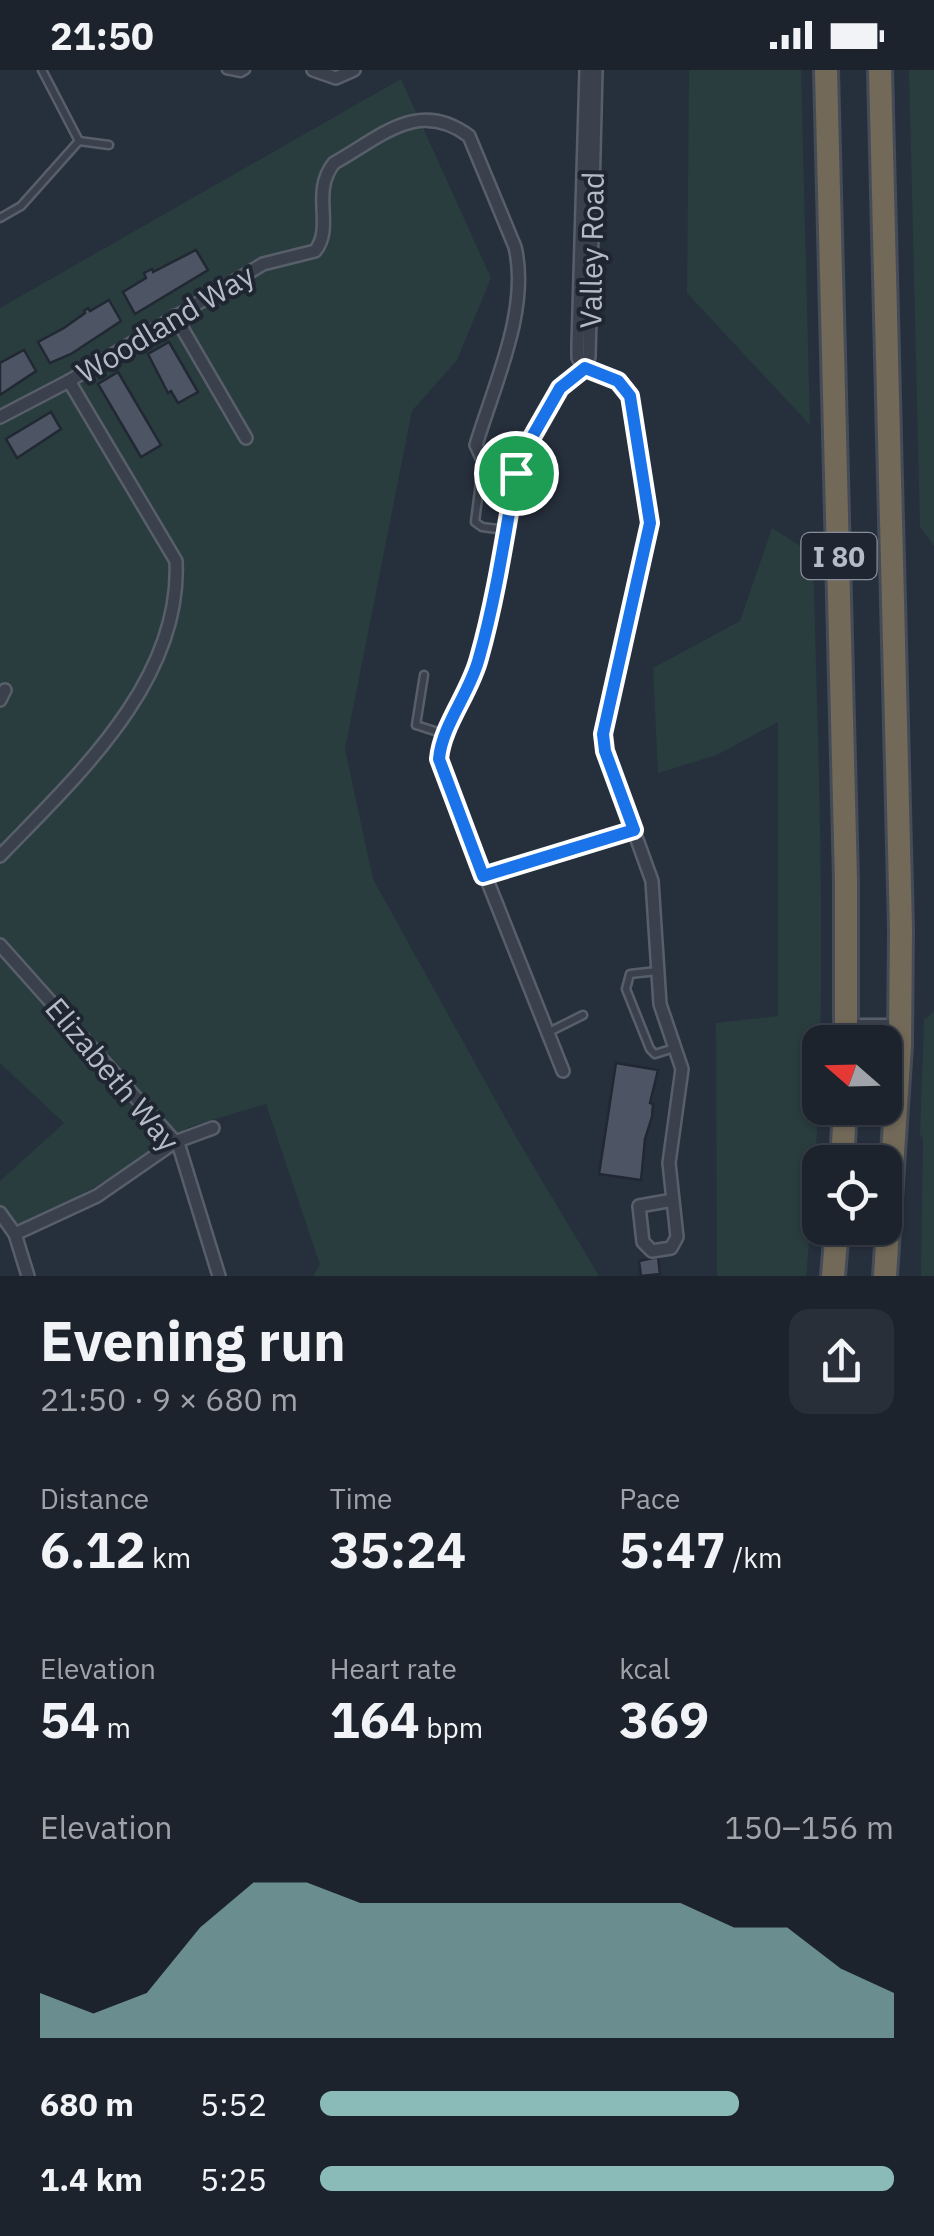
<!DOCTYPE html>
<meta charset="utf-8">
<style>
body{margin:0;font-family:"IBM Plex Sans",sans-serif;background:#292f39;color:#f1f3f6;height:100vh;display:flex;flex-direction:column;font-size:38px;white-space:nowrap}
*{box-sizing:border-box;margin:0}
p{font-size:32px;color:#a0a4aa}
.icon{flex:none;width:55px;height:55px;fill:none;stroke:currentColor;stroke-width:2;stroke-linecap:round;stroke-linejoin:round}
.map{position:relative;height:1206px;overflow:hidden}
.drawer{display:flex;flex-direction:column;background:#1c232d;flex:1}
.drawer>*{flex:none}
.needle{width:65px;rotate:290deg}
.buttons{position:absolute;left:802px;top:955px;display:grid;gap:20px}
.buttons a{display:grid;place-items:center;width:100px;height:100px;border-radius:20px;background:#1c232d;box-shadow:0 2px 8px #0004,0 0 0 2px #3a4049;font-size:50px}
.pin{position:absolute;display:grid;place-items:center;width:85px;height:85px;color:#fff;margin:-42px;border:5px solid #fff;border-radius:50%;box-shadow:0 2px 10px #0007}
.round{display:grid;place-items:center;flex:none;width:105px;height:105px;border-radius:20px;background:#292f39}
.summary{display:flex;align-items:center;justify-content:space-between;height:170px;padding:0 40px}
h1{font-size:55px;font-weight:700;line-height:75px}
.stats{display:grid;grid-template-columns:repeat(3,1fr);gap:15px;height:170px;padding:10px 40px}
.stats div{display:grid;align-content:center}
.stats b{font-size:50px;font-weight:700}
.stats small{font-size:28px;font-weight:400}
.stats p{font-size:28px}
.chart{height:280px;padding:20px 40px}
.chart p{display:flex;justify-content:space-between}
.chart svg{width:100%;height:180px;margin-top:10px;fill:#8bbbb9;opacity:.7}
ul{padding:0 40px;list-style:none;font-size:32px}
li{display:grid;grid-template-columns:160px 120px 1fr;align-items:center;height:75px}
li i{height:25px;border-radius:12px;background:#8bbbb9}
.status{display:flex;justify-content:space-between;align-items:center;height:70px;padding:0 50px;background:#1c232d;direction:ltr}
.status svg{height:28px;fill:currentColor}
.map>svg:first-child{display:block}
.green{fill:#293c3e}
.building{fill:#4d5565;stroke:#212833;stroke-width:2.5}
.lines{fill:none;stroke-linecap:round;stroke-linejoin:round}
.service-casing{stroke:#585f6a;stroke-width:11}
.minor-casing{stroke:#585f6a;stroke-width:16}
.motorway-casing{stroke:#454c57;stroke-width:28}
.service{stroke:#3a414c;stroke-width:6}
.minor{stroke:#3a414c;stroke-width:11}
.motorway{stroke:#726958;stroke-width:22}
.route-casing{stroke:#fff;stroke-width:20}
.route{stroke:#1a73e8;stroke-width:12}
.labels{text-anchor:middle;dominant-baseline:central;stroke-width:8;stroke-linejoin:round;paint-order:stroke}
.shield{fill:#1f2631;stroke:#898f9a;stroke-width:2.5}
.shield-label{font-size:28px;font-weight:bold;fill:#b6bcc7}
.street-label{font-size:30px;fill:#b6bcc7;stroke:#1f2631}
</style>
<div class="status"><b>21:50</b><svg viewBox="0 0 49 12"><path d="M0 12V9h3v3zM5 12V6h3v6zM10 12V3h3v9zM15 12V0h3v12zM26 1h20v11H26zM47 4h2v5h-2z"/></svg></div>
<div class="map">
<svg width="934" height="1206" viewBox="0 0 934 1206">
<rect width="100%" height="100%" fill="#262f3c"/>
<g class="green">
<polygon points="689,0 801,0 810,355 687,223"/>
<polygon points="909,0 934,0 934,476 920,457"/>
<polygon points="401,9 491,208 457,290 412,341 345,679 373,809 516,1067 599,1206 313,1206 320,1195 266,1034 189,1057 92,1119 20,1158 0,1136 0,1111 64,1053 0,993 0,238"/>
<path d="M772,458l41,26c6,240 18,482 -7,722h-89l-1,-253 62,-7v-294l-61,33 -59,18 -5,-105 87,-47z"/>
<polygon points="934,940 934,1206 921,1206 923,1068 920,1065 924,947 926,949"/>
</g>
<g class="building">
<polygon points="196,180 208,200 135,244 123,222 146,208 144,203 152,199 153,202"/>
<polygon points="109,230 121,251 71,284 50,293 38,272 64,258 85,243 84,241 88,238 90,241"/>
<polygon points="169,272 198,322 178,333 171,321 168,323 148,284"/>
<polygon points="24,280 36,301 0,325 0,293"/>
<polygon points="118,302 161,375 141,387 98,314"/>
<polygon points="51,342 61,359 17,388 6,369"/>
<polygon points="616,993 658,1000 650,1033 653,1034 652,1047 645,1069 641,1110 599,1104"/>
<polygon points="658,1187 660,1204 641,1206 639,1191"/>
</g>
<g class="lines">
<g class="service-casing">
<g id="service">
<polyline points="42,0 79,71 109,75"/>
<polyline points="226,0 241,3 246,0"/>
<polyline points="0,148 21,136 79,71"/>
<polyline points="480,412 475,452 482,457 505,460"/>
<polyline points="424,605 416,655 444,664"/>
<polyline points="657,901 630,904 626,919 650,979 655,984 674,978"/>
<polyline points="852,953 894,953"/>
<polyline points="549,962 583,945"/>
</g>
</g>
<g class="minor-casing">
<g id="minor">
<polyline points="313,0 336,8 354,0"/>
<polyline points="175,246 246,368"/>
<polyline points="585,298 619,311 630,326 650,453 603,664 605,681 652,811 660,934 682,999 669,1093 677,1167 671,1178 652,1181 643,1172 639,1136 673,1130"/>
<polyline points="585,298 578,288 578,275 586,0"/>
<polyline points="585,298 589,287 596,0"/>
<path d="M0,347l69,-36 194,-117 52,-13c20,-25 -5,-58 19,-88 47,-26 84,-65 135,-27l46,111c15,62 -21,138 -39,198l6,13 33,15"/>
<polyline points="0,630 5,620"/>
<path d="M0,786c76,-79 182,-175 176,-295l-107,-180"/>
<polyline points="483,806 634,760"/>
<polyline points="0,875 179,1076 219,1206"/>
<path d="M563,1001l-124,-312c3,-34 31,-66 40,-101 17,-60 26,-123 36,-185l9,-22 35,-63 26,-20"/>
<polyline points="0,1143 15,1164 28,1206"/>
<polyline points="15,1164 97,1126 175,1072 213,1058"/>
</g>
</g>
<g class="motorway-casing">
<g id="motorway">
<polyline points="826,0 846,811 846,972"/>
<polyline points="880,0 901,859 900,975 885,1206"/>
<polyline points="842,1092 845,1038"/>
<polyline points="833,1206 837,1158"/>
</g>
</g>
<use href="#service" class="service"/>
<use href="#minor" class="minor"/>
<use href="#motorway" class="motorway"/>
</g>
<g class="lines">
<g class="route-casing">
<path id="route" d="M585,298l33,13 12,15 20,127 -47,211 2,17 29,79 -151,46 -44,-117c3,-34 31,-66 40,-101 17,-60 26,-123 37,-185l8,-22 36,-63z"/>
</g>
<use href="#route" class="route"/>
</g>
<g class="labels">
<rect class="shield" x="801.5" y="463" width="75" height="46" rx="8"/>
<g class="shield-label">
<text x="839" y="486">I 80</text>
</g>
<g class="street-label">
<text transform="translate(591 180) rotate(-89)">Valley Road</text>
<text transform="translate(165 253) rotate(-31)">Woodland Way</text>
<text transform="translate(113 1004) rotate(50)">Elizabeth Way</text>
</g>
</g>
</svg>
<div class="buttons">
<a><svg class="needle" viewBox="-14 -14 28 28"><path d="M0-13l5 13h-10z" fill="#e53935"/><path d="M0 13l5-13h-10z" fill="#a0a4aa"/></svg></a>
<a><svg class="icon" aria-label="locate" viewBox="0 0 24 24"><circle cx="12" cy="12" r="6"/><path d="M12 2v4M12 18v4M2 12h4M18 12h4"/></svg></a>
</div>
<div class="pin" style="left:516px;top:403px;background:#1e9e55"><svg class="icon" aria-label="arrive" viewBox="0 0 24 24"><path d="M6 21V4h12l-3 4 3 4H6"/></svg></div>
</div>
<section class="drawer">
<div class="summary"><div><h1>Evening run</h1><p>21:50 · 9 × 680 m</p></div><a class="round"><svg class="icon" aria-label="share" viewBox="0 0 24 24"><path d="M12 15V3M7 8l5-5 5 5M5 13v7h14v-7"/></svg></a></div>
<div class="stats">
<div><p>Distance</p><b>6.12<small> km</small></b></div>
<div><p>Time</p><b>35:24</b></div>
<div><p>Pace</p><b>5:47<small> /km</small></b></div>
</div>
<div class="stats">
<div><p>Elevation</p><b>54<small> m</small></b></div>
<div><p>Heart rate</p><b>164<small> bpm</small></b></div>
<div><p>kcal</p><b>369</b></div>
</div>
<div class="chart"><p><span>Elevation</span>150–156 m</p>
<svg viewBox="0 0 160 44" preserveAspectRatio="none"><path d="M0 44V33L10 38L20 33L30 17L40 6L50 6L60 11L70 11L80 11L90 11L100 11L110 11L120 11L130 17L140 17L150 27L160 33V44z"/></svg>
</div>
<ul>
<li><b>680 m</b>5:52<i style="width:73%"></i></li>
<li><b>1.4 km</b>5:25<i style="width:100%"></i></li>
</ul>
</section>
